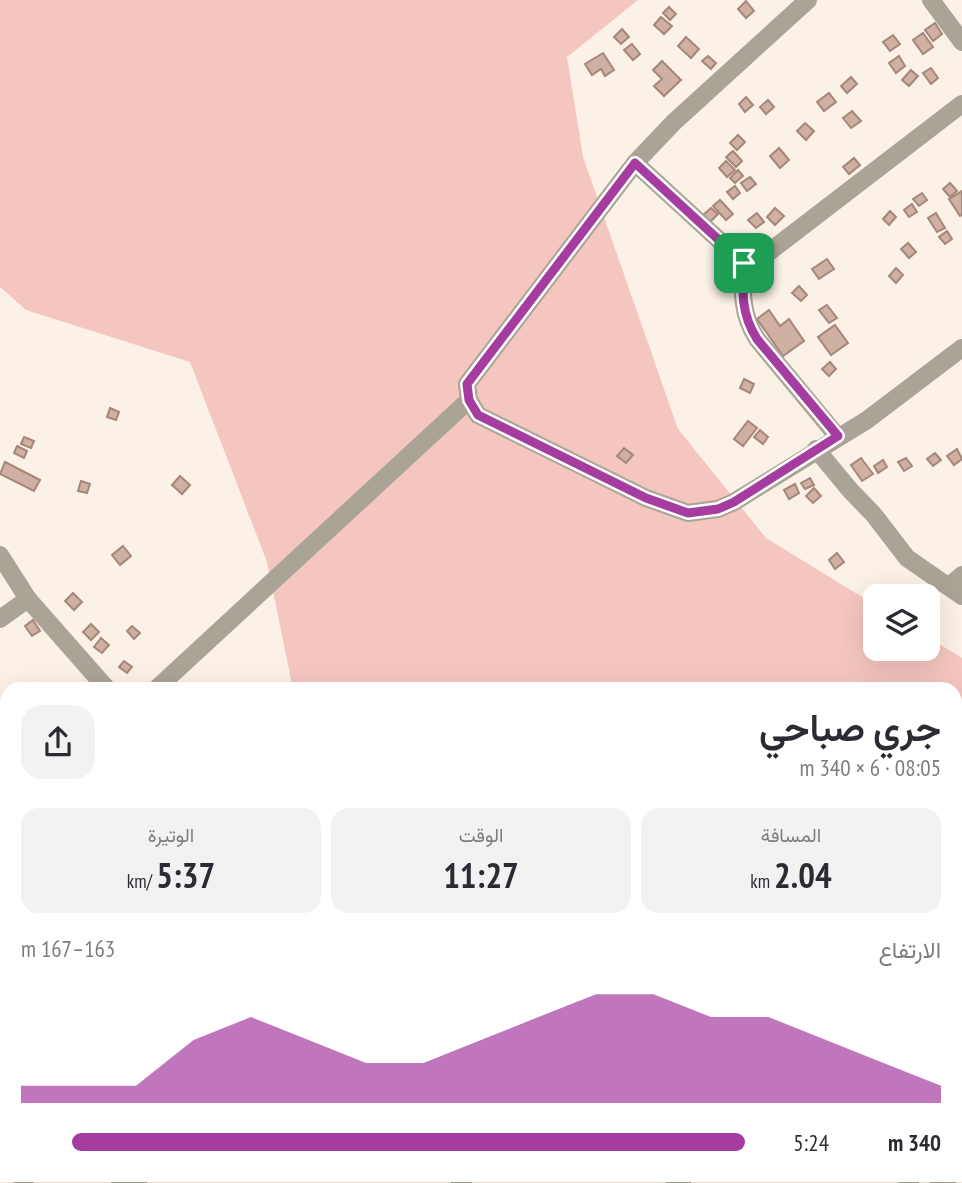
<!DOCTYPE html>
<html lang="ar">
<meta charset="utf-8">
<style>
body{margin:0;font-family:"PT Sans Narrow",Vazirmatn,sans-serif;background:#f2f2f3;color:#2b2b33;direction:rtl;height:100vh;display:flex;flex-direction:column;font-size:26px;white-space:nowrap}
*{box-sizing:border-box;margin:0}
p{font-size:23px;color:#7c7c81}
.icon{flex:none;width:38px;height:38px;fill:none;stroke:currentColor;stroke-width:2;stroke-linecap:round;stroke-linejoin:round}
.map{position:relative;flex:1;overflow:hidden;direction:ltr}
.sheet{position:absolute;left:0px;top:682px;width:962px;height:500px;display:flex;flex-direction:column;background:#fff;border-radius:21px 21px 0 0;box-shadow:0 7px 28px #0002;direction:rtl}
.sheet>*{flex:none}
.buttons{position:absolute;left:863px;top:584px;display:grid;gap:14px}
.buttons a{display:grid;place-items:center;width:77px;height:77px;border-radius:14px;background:#fff;box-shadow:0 7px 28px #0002;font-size:35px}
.pin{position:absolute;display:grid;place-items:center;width:60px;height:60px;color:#fff;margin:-30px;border-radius:14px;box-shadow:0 4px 10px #0006}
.round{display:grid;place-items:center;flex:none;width:74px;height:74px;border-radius:21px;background:#f2f2f3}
.summary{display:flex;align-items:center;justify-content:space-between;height:119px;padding:0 21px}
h1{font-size:38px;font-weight:600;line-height:52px}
.metrics{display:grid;grid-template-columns:repeat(3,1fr);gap:10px;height:119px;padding:7px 21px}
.metrics div{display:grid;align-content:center;border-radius:18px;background:#f2f2f3;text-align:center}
.metrics b{font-size:35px;font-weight:600}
.metrics small{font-size:19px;font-weight:400}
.metrics p{font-size:19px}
.chart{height:196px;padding:14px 21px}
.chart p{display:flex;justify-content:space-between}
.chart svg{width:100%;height:126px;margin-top:7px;fill:#a53da0;opacity:.7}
ul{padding:0 21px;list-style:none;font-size:23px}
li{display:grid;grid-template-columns:112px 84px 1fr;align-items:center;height:52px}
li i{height:18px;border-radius:9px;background:#a53da0}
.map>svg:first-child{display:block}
.green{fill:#f5c6c0}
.building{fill:#d0b0a2;stroke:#a58779;stroke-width:2}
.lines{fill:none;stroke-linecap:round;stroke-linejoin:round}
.minor{stroke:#aaa497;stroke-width:18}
.route-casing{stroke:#fff;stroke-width:14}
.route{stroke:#a53da0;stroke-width:9}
</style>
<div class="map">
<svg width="962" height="1183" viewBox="0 0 962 1183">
<rect width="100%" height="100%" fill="#fbf1e7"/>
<polygon class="green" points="0,0 638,0 567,57 583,157 678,429 766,538 875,605 875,649 928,649 928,637 962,658 962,840 956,850 956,690 293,689 267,562 190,362 26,310 0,287"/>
<g class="building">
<polygon points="746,1 754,11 746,18 738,9"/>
<polygon points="669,7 676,14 670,20 663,13"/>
<polygon points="661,17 672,26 664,34 654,25"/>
<polygon points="935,23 942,34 933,41 925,30"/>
<polygon points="622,29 629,37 621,44 614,37"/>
<polygon points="923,33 933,47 923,54 913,40"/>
<polygon points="893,35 900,44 890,51 883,42"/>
<polygon points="686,37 699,49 691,58 678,46"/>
<polygon points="632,44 640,54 633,60 624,50"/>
<polygon points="603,53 614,70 605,76 601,69 592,75 585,64"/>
<polygon points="708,56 716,63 711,69 702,61"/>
<polygon points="899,56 905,66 896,73 889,63"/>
<polygon points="662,61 681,80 664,96 654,86 662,79 653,70"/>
<polygon points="931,68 938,78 931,84 923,73"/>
<polygon points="911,70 918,76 909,86 902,80"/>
<polygon points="851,77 857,84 847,93 841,86"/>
<polygon points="829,93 836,102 824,111 817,102"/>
<polygon points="746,97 753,105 745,112 739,104"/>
<polygon points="768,100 774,107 766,114 760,107"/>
<polygon points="852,111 861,121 851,128 843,118"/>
<polygon points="805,123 814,131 806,140 797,131"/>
<polygon points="738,135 745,142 737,150 730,143"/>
<polygon points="779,148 789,160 780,168 770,156"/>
<polygon points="733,151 742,161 736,167 726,157"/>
<polygon points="854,158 860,165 849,174 843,167"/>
<polygon points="726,161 735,170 727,177 719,168"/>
<polygon points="738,170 743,176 735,183 730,178"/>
<polygon points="750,177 756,184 747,191 741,183"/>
<polygon points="950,183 957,191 950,197 943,189"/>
<polygon points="735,186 740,193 733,199 727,192"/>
<polygon points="962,191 962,215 960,216 949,199"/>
<polygon points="922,193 927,200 919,206 913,199"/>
<polygon points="720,200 733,214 726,220 713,206"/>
<polygon points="912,204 917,212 909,217 904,210"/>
<polygon points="711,208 718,214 710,222 703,215"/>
<polygon points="775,208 784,216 775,225 767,217"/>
<polygon points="890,211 896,217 889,225 883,219"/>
<polygon points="757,213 764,222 756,228 748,220"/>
<polygon points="936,213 945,228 937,232 928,218"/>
<polygon points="947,231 952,239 945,244 939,237"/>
<polygon points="908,243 916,252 909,258 901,249"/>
<polygon points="827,259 834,269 819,279 812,269"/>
<polygon points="896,268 903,275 896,283 889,276"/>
<polygon points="799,286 807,295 801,301 792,293"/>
<polygon points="827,305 837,318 829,323 819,310"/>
<polygon points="769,310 780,326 789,319 804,341 783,356 757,319"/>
<polygon points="835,325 848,343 831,355 818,337"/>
<polygon points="830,362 836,369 829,376 822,369"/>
<polygon points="744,379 754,384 750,393 740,388"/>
<polygon points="110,408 119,412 116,420 107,417"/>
<polygon points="748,421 757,428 743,446 734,439"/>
<polygon points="760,430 768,437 763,444 754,437"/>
<polygon points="24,437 34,441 31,448 21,444"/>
<polygon points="17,446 27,451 24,458 14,453"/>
<polygon points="624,448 633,455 626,463 617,456"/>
<polygon points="957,449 962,459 954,465 947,456"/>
<polygon points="935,453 941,460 933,466 927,459"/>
<polygon points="861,458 873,474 862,481 851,465"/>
<polygon points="906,458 912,466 904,471 898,462"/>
<polygon points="883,460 887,467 878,473 874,466"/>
<polygon points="5,462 40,480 34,491 0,474"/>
<polygon points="180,476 190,485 182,494 172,485"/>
<polygon points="810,478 814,485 805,489 801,483"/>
<polygon points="81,481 90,484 87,493 78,491"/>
<polygon points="795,484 799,493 789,499 784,490"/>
<polygon points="814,488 821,496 813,503 806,496"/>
<polygon points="123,546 131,556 120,565 112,555"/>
<polygon points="837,553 844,562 835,569 829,560"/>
<polygon points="73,593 82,602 74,610 65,601"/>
<polygon points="33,620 40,631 32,636 25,626"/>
<polygon points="91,624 99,632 91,640 83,632"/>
<polygon points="132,626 140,633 134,639 127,631"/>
<polygon points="101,638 109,645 102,653 94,647"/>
<polygon points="124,661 132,667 127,673 119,667"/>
</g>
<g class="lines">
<g class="minor">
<polyline points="808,0 674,122 635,163 467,384 469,400 478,415 646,498 688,513 718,509 734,502 867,420 962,348"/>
<polyline points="931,0 962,42"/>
<polyline points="635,163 744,263 751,263 760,259 962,104"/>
<path d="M744,263c-2,29 -3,51 13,76l81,98"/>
<polyline points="816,449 850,490 874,515 907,558 962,596"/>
<polyline points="0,555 28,599 108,690"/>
<polyline points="949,586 962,575"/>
<polyline points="0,619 28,599"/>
<polyline points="155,690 469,400"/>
<polyline points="0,829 7,824"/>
<polyline points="956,890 962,880"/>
<polyline points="956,974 962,970"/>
<polyline points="0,1038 7,1032"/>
<polyline points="0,1151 7,1160"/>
<polyline points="20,1176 25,1183"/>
<polyline points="457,1176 463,1183"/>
<polyline points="905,1176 910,1183"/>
<polyline points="120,1183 141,1176"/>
<polyline points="675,1183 685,1176"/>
<polyline points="939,1183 950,1176"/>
</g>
</g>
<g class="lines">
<g class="route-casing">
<path id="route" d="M635,163l109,100c-2,29 -3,51 13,76l81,97 -104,66 -16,7 -30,4 -42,-15 -168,-83 -9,-15 -2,-16z"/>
</g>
<use href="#route" class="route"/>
</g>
</svg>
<div class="buttons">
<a><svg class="icon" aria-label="layers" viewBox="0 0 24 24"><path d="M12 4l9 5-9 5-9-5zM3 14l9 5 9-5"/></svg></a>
</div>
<div class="pin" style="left:744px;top:263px;background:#1e9e55"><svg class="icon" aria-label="arrive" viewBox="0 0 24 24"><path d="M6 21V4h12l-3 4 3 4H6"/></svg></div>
<section class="sheet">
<div class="summary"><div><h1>جري صباحي</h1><p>08:05 · 6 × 340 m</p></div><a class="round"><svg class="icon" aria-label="share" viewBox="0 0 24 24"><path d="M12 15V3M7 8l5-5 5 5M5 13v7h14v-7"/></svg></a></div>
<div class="metrics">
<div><p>المسافة</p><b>2.04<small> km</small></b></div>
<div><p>الوقت</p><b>11:27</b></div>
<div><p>الوتيرة</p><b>5:37<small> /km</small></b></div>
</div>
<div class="chart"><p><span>الارتفاع</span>163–167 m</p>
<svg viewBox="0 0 160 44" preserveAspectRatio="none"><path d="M0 44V38L10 38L20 38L30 22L40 14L50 22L60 30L70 30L80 22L90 14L100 6L110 6L120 14L130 14L140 22L150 30L160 38V44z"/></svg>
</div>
<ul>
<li><b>340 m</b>5:24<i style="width:93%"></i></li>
</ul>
</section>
</div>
